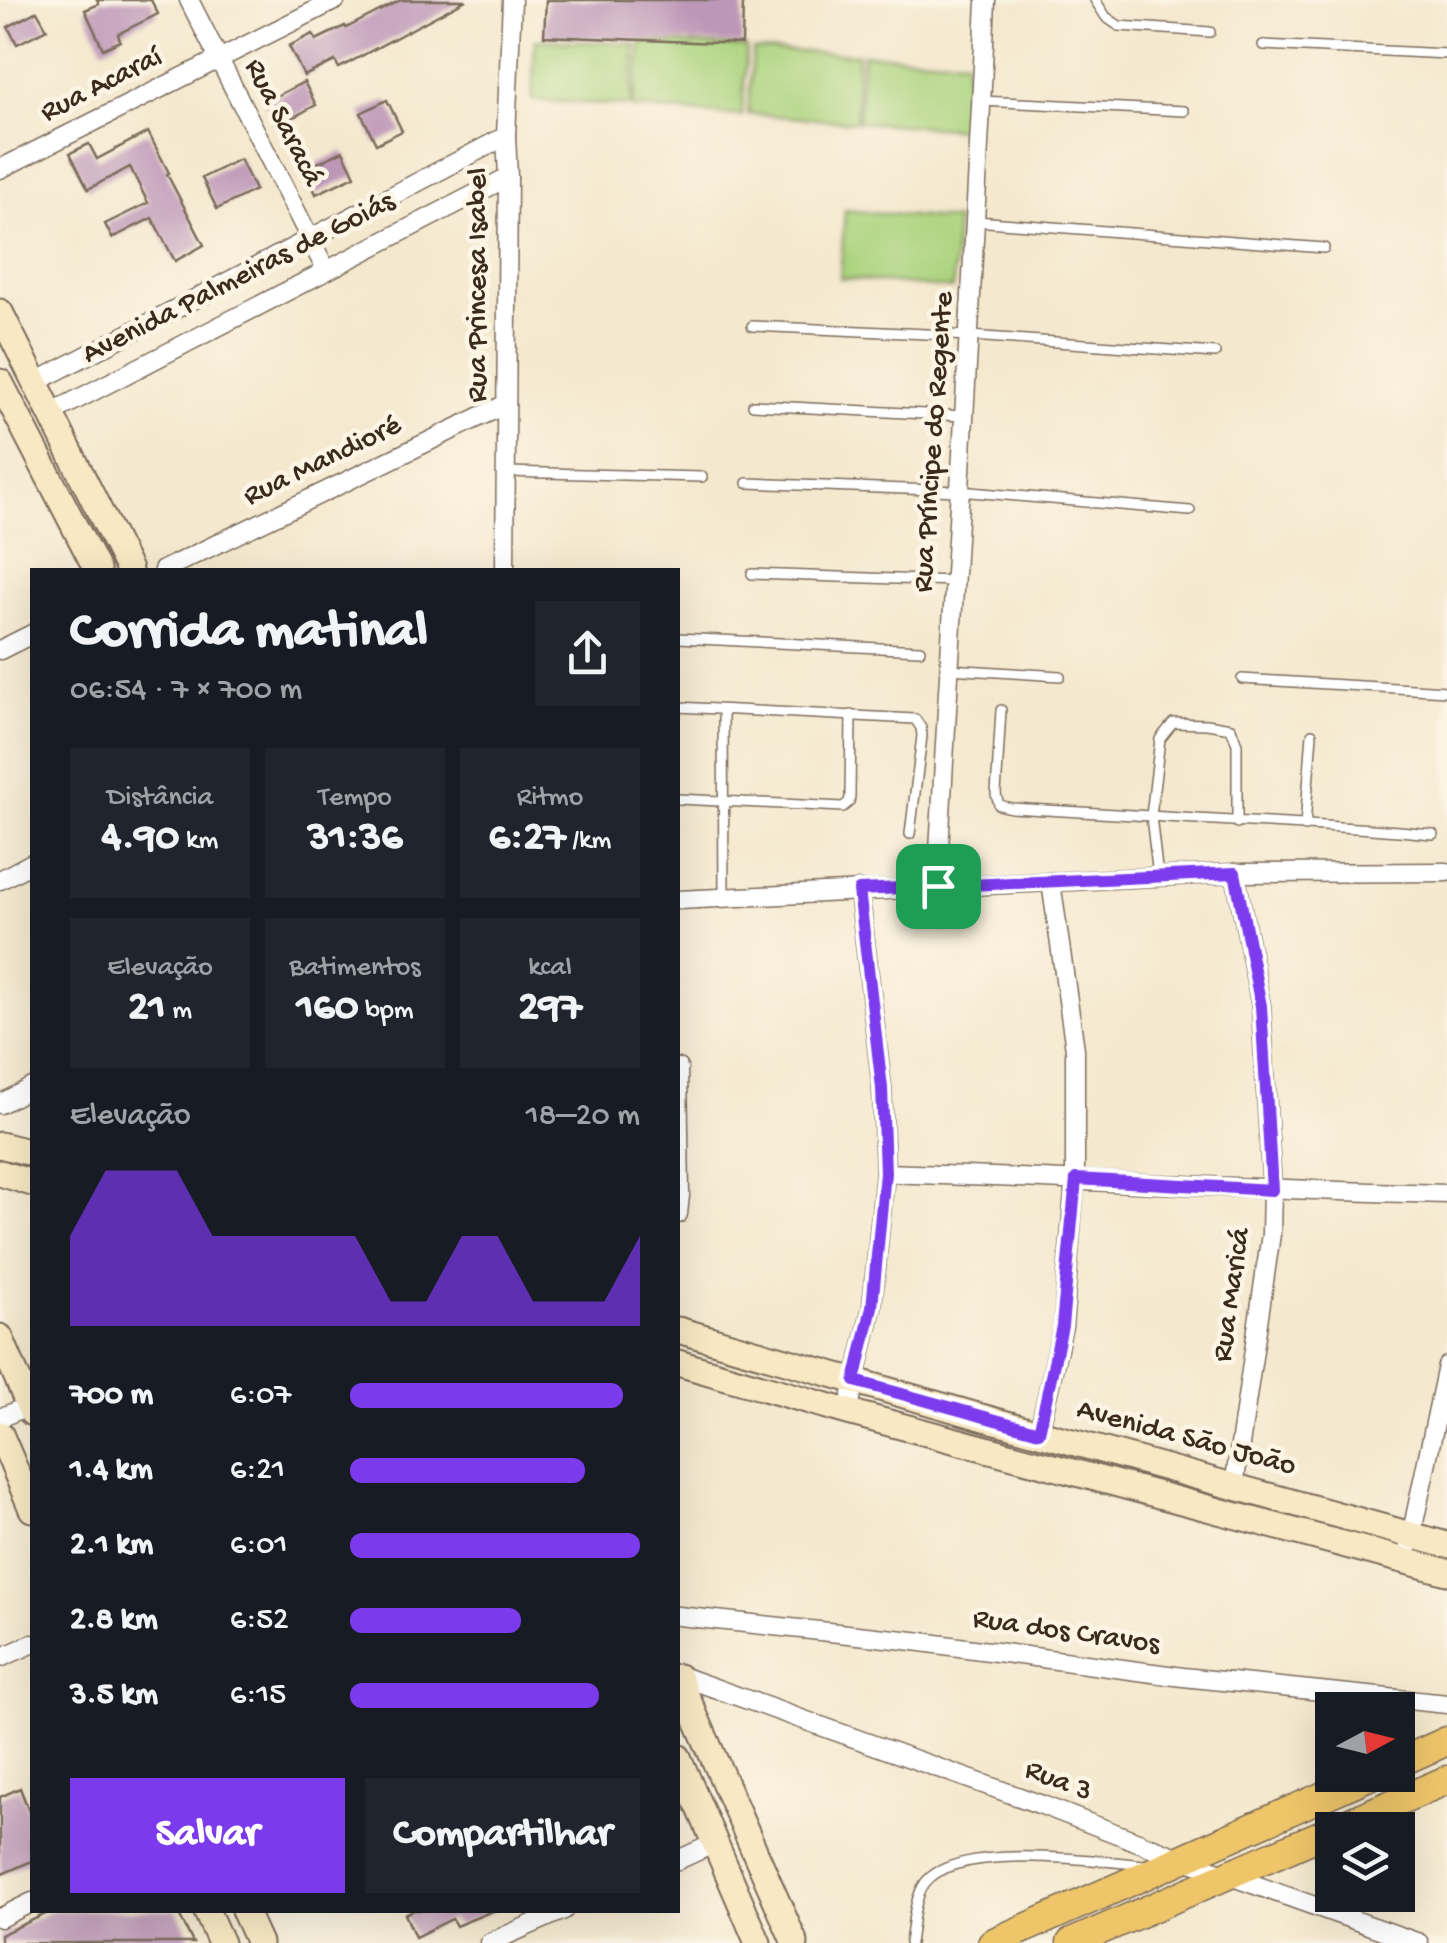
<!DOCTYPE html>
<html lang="pt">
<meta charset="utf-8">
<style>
body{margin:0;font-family:"Gochi Hand",sans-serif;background:#20242c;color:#f1f3f6;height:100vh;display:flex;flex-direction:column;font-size:38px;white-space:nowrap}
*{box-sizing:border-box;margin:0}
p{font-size:32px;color:#9ea1a6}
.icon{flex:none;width:55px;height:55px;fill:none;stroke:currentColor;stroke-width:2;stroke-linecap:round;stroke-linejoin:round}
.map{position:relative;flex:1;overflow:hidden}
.sheet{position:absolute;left:30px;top:568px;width:650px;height:1345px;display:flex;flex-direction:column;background:#171b24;border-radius:0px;box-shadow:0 10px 40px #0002}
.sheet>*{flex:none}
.needle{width:65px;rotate:83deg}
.controls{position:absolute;left:1315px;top:1692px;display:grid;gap:20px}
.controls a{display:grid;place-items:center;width:100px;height:100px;border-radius:0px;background:#171b24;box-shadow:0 10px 40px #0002;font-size:50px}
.pin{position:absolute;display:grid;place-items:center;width:85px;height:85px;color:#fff;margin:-42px;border-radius:20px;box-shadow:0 5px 15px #0006}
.round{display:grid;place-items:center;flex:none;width:105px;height:105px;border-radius:0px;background:#20242c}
.head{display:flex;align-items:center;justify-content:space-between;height:170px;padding:0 40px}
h1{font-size:55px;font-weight:700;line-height:75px}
.figures{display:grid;grid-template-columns:repeat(3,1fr);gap:15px;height:170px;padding:10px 40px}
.figures div{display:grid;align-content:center;border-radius:0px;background:#20242c;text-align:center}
.figures b{font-size:42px;font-weight:700}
.figures small{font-size:28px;font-weight:400}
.figures p{font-size:28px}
.chart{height:280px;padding:20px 40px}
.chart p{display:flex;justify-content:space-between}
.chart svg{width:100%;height:180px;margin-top:10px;fill:#7c3aed;opacity:.7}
.button{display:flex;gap:20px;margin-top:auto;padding:20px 40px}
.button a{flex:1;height:115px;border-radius:0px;background:#7c3aed;color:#fff;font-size:40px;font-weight:700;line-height:115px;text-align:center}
.button a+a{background:#20242c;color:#f1f3f6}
ul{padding:0 40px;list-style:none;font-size:32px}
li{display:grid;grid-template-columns:160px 120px 1fr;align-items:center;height:75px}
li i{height:25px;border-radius:12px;background:#7c3aed}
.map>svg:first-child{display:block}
.garden{fill:#abd37e;stroke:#737e4e;stroke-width:2.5}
.building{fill:#bd97b8}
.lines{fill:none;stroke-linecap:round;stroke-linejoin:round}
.lane-casing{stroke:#7c6c5c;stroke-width:12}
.street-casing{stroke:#7c6c5c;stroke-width:21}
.secondary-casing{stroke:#7c6c5c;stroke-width:29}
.primary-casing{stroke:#7c6c5c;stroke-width:31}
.lane{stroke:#fff;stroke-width:9}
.street{stroke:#fff;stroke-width:18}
.secondary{stroke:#f8e8c3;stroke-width:25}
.primary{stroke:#eec569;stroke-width:28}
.route-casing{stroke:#fff;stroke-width:20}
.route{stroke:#7c3aed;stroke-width:12}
.labels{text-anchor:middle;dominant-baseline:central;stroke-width:9;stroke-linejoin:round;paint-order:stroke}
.street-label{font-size:30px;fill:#3b2a1e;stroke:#fcf5e5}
</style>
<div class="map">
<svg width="1447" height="1943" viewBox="0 0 1447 1943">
<rect width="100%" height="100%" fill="#fcf5e5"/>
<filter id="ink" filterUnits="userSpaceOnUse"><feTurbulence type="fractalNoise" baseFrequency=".01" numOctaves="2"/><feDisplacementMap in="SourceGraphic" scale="20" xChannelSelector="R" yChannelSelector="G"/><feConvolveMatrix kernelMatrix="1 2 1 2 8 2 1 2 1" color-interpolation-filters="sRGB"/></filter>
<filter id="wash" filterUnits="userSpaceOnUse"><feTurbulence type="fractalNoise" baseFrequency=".0048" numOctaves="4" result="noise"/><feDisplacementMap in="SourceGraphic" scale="40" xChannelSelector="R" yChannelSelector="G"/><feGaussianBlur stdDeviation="2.25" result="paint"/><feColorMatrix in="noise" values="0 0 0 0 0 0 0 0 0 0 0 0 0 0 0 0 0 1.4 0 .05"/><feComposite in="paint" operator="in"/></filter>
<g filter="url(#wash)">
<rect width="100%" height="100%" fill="#f4e8ce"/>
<g class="garden">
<polygon points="535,40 635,44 631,106 532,100"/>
<polygon points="641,42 747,47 742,116 633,108"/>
<polygon points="753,50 858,54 856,122 748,114"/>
<polygon points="863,54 967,60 965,129 858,122"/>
<polygon points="845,210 956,220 953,289 840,278"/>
</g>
<g id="blocks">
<g class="building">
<polygon points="97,0 151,0 158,14 118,34 120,41 103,49 85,10 99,4"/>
<polygon points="401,0 466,0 339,68 335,61 304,76 289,46 313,34 316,40 345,26 346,28"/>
<polygon points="546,0 743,0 742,44 544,36"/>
<polygon points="37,11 47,29 17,44 8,27"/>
<polygon points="304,82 316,105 277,126 265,102"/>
<polygon points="387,100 402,131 376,144 361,113"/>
<polygon points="148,132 169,173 167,174 204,245 175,261 152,218 112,238 105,224 148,203 130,167 88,189 70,153 89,144 97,159"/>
<polygon points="343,151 355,176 316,194 305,169"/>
<polygon points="240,159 255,190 217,209 202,178"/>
<polygon points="20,1788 32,1819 32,1861 0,1875 0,1797"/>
<polygon points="54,1910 177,1910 193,1943 0,1943 0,1935"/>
<polygon points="414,1910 495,1910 456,1926 452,1919 415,1937 405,1914"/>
</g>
</g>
</g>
<g filter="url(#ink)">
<use href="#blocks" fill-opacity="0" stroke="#7c6c5c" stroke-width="2.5"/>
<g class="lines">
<g class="lane-casing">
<g id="lane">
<polyline points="1095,0 1106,17 1119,26 1210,32"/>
<polyline points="1263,45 1447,54"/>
<polyline points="981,101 1184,111"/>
<polyline points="976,221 1324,248"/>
<polyline points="752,326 970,336 1215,353"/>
<polyline points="753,405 963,416"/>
<polyline points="506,472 702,477"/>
<polyline points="747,483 959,491 1190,511"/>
<polyline points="752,574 954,581"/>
<polyline points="678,638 920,650"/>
<polyline points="949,669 1060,676"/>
<polyline points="1242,679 1447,691"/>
<polyline points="678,707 915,719 921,728 922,736 910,834"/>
<polyline points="723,710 724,897"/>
<polyline points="1001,710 996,794 999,805 1011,808 1151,816 1158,877"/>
<polyline points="678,799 843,807 849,802 850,797 851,715"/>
<path d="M1237,823v-79l-6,-16 -24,-4 -34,-1 -13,16 -9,77c94,7 188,9 282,18"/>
<polyline points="1305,826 1312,734"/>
<path d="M910,1943c3,-18 4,-44 15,-60 31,-42 172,-22 220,-18"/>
</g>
</g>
<g class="street-casing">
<g id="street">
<polyline points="189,0 326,270"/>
<polyline points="0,169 336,0"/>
<polyline points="36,382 506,136"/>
<polyline points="51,413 508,177"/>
<polyline points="163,570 506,404"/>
<polyline points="505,570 508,177 506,136 512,0"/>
<polyline points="0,650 32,634"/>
<polyline points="0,880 32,863"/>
<path d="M937,887c16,-296 36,-591 49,-887"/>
<polyline points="678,900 1235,873 1447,872"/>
<polyline points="678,1068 680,1195 678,1214"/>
<polyline points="0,1104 32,1087"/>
<path d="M885,1173c187,6 374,17 562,21"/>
<polyline points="848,1412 872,1307 885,1173 882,1088 859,890"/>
<polyline points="0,1418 32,1404"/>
<polyline points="1039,1432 1063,1326 1075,1179 1075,1049 1051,882"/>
<polyline points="1234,1486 1271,1234 1272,1190 1261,1006 1235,873"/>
<polyline points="1409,1546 1447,1366"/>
<polyline points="678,1616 914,1641 1183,1677 1447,1704"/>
<polyline points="0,1658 32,1644"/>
<polyline points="678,1675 1042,1805 1182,1859 1419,1943"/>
<polyline points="678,1860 715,1843"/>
<polyline points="0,1918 32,1902"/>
<polyline points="489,1943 564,1910"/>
</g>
</g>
<g class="secondary-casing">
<g id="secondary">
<polyline points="0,312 129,570"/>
<polyline points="0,382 97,570"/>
<polyline points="0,1145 32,1153"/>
<polyline points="0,1173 32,1183"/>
<polyline points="678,1330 974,1415 1447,1545"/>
<polyline points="0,1337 32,1413"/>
<polyline points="678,1363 848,1412 1447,1572"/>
<polyline points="0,1434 32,1509"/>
<polyline points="678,1677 795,1943"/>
<polyline points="678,1757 758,1943"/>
<polyline points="206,1910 221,1943"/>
<polyline points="244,1910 259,1943"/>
</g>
</g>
<g class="primary-casing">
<g id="primary">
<polyline points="1398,1763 1447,1741"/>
<polyline points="992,1943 1371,1775"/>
<polyline points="1071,1943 1447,1780"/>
</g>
</g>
<use href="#lane" class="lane"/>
<use href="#street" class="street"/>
<use href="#secondary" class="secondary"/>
<use href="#primary" class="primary"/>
</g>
</g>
<g class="lines" filter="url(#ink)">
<g class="route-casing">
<polygon id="route" points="1235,873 1261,1006 1272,1190 1076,1179 1062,1326 1039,1432 855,1381 872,1307 885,1173 882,1088 859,890"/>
</g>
<use href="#route" class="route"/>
</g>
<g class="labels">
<g class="street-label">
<text transform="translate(102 86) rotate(-27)">Rua Acaraí</text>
<text transform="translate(282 123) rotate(63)">Rua Saracá</text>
<text transform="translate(239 279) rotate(-27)">Avenida Palmeiras de Goiás</text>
<text transform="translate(479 285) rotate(-90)">Rua Princesa Isabel</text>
<text transform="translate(935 442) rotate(-86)">Rua Príncipe do Regente</text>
<text transform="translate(323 462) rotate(-26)">Rua Mandioré</text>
<text transform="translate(1233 1295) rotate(-82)">Rua Maricá</text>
<text transform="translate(1186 1439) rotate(15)">Avenida São João</text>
<text transform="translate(1066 1633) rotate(8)">Rua dos Cravos</text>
<text transform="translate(1058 1782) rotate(21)">Rua 3</text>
</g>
</g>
</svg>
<div class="controls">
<a><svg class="needle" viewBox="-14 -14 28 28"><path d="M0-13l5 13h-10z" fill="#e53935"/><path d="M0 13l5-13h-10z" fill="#9ea1a6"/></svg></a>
<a><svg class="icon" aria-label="layers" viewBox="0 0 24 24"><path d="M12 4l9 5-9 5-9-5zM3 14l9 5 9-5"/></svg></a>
</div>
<div class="pin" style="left:938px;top:886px;background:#1e9e55"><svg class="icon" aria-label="arrive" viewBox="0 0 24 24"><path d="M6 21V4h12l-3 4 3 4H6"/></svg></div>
<section class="sheet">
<div class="head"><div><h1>Corrida matinal</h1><p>06:54 · 7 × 700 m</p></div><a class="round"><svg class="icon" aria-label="share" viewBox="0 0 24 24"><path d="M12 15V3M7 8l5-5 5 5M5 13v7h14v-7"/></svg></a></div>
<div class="figures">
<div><p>Distância</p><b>4.90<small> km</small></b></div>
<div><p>Tempo</p><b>31:36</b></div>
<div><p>Ritmo</p><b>6:27<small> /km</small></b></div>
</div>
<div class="figures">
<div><p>Elevação</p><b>21<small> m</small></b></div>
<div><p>Batimentos</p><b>160<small> bpm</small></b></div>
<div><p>kcal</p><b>297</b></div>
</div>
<div class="chart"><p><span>Elevação</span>18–20 m</p>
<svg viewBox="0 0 160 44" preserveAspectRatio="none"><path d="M0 44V22L10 6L20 6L30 6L40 22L50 22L60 22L70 22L80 22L90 38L100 38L110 22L120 22L130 38L140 38L150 38L160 22V44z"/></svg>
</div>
<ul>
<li><b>700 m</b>6:07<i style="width:94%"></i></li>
<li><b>1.4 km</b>6:21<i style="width:81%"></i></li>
<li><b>2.1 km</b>6:01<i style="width:100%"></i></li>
<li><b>2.8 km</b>6:52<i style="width:59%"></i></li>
<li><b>3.5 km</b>6:15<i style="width:86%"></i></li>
</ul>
<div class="button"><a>Salvar</a><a>Compartilhar</a></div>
</section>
</div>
